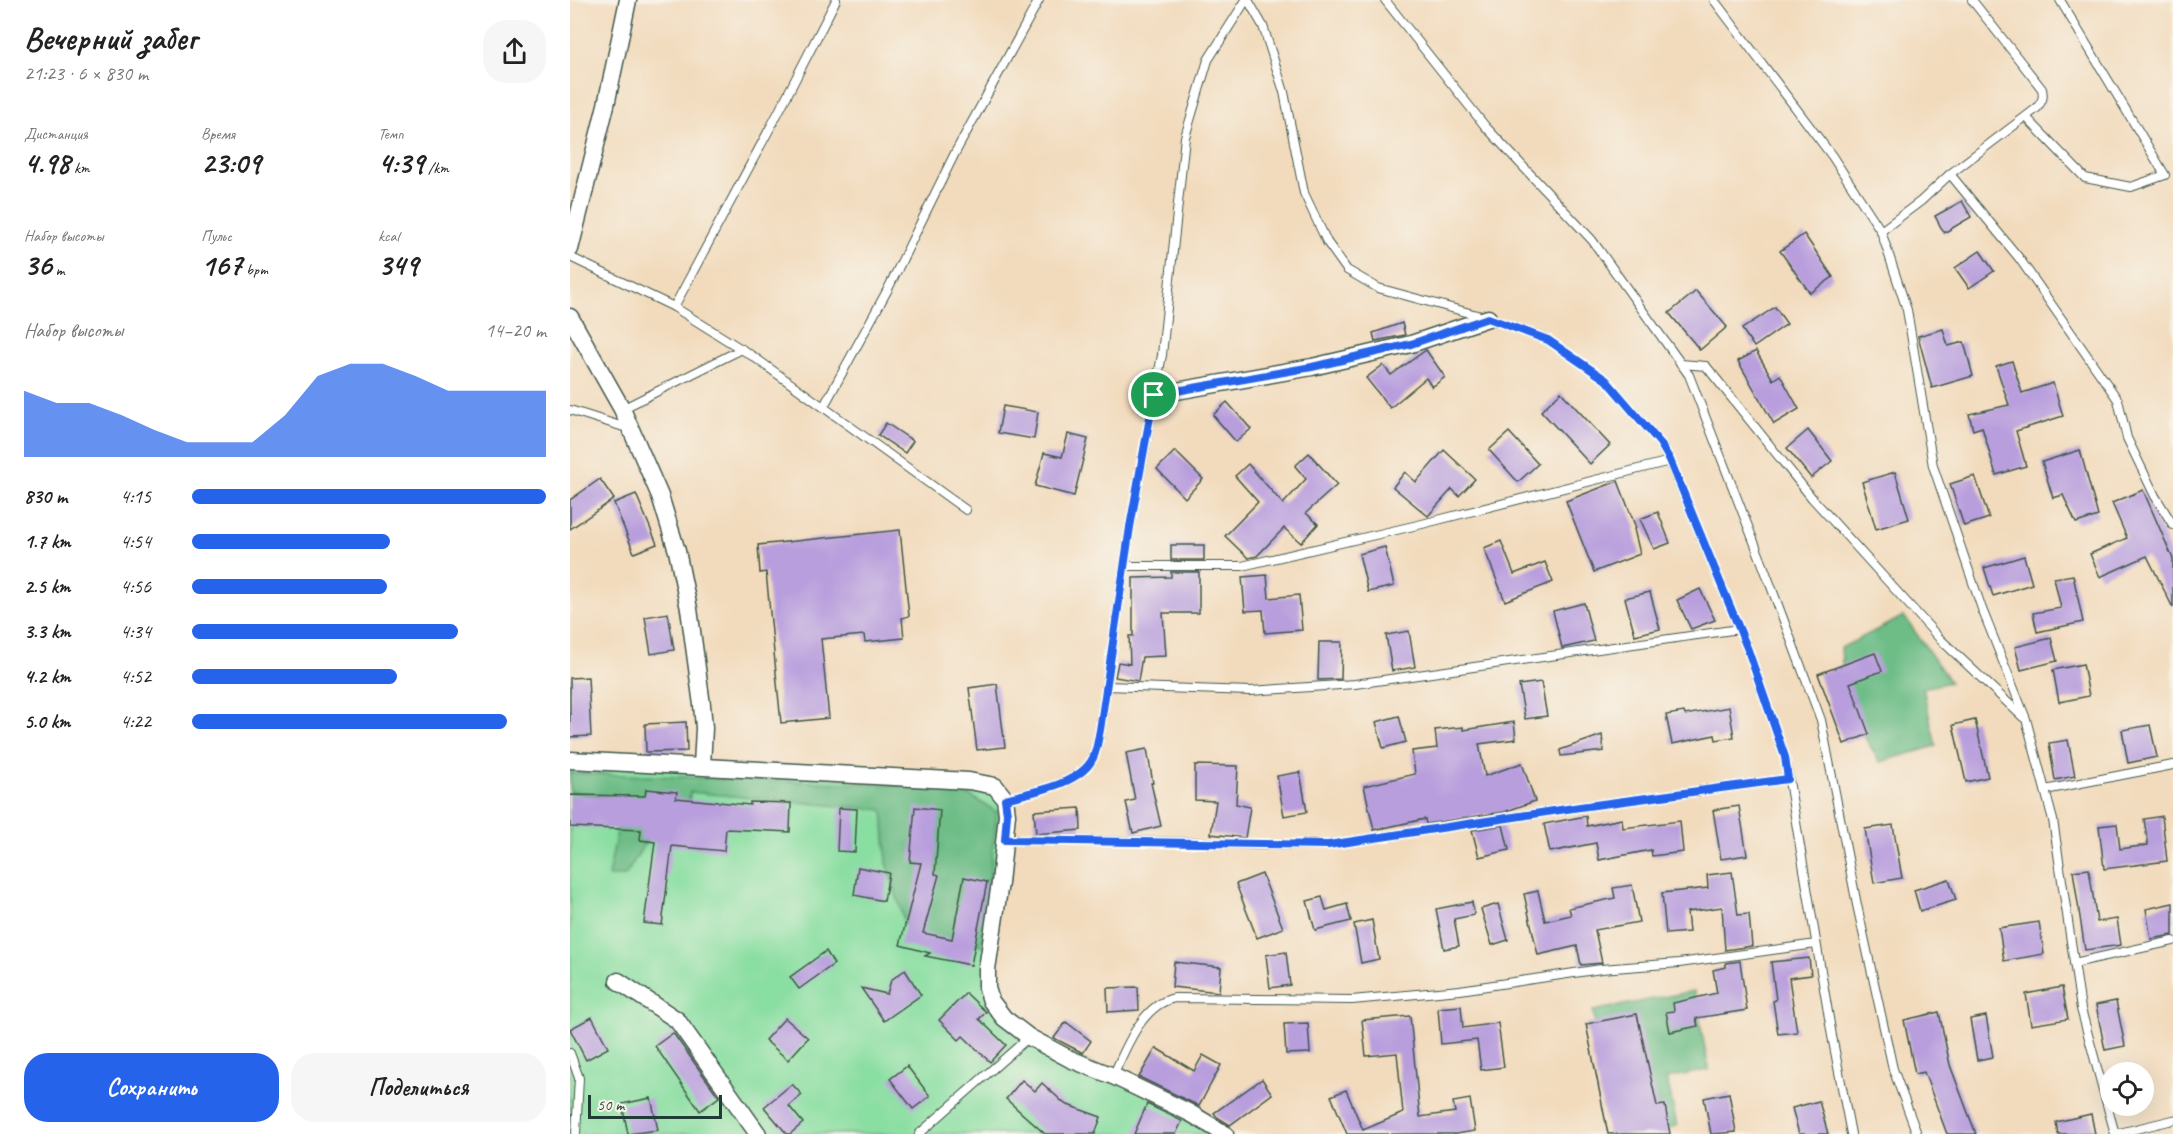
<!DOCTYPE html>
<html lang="ru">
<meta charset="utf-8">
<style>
body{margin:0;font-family:Caveat,sans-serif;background:#f6f6f6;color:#222;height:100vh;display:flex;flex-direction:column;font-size:22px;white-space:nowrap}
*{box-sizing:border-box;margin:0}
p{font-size:20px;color:#767676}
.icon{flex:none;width:33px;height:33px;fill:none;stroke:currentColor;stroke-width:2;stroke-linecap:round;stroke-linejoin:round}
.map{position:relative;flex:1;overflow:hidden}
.details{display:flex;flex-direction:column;background:#fff;width:570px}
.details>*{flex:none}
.fabs{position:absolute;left:1530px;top:1062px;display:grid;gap:12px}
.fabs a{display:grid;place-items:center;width:54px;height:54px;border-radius:50%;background:#fff;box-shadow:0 6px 24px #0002;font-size:30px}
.scale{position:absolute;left:18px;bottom:15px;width:134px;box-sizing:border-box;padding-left:6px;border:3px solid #1f3d34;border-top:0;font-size:16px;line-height:21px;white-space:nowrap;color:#1f3d34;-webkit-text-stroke:4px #f7f3e8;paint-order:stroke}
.pin{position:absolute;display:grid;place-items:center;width:51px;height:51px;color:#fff;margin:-26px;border:3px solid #fff;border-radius:50%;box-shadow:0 2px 6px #0007}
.round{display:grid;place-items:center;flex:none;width:63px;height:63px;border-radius:24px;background:#f6f6f6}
.overview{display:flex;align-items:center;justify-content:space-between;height:102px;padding:0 24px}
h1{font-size:33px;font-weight:700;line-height:45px}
.stats{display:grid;grid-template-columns:repeat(3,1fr);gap:9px;height:102px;padding:6px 24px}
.stats div{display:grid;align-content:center}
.stats b{font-size:30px;font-weight:700}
.stats small{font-size:16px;font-weight:400}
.stats p{font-size:16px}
.chart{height:168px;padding:12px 24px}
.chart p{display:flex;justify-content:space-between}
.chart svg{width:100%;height:108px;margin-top:6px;fill:#2563eb;opacity:.7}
.button{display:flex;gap:12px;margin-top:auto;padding:12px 24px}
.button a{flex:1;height:69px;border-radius:24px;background:#2563eb;color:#fff;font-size:24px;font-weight:700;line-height:69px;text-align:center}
.button a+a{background:#f6f6f6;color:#222}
ul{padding:0 24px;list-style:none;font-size:20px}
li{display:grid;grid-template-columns:96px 72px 1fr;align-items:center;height:45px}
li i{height:15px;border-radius:8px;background:#2563eb}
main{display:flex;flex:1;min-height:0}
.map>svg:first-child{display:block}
.green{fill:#89dea1;stroke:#548e6a;stroke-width:1.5}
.forest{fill:#6ebd87;stroke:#467d5e;stroke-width:1.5}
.building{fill:#b89edd}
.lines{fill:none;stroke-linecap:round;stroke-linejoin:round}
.service-casing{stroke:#3f5549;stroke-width:10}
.minor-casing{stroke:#3f5549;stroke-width:19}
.service{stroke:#fff;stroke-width:8}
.minor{stroke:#fff;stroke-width:16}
.route-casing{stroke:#fff;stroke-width:12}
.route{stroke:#2563eb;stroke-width:8}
</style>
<main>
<section class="details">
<div class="overview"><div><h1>Вечерний забег</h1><p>21:23 · 6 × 830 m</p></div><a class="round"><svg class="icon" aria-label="share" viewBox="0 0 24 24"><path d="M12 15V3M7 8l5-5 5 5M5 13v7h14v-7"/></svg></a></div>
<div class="stats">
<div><p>Дистанция</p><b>4.98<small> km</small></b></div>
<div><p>Время</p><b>23:09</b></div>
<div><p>Темп</p><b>4:39<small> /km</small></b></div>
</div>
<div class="stats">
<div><p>Набор высоты</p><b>36<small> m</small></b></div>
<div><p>Пульс</p><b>167<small> bpm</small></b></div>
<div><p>kcal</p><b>349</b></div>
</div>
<div class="chart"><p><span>Набор высоты</span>14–20 m</p>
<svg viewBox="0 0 160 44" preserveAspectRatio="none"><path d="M0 44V17L10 22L20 22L30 27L40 33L50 38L60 38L70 38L80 27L90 11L100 6L110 6L120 11L130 17L140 17L150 17L160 17V44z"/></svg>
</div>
<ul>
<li><b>830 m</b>4:15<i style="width:100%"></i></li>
<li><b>1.7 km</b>4:54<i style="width:56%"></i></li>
<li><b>2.5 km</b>4:56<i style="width:55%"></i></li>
<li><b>3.3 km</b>4:34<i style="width:75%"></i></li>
<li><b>4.2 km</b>4:52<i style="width:58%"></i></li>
<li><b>5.0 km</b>4:22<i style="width:89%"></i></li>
</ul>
<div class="button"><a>Сохранить</a><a>Поделиться</a></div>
</section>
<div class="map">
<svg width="1603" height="1134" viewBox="0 0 1603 1134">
<rect width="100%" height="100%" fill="#f7f3e8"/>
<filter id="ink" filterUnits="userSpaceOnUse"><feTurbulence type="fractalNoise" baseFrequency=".0167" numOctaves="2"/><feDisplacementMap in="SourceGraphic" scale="12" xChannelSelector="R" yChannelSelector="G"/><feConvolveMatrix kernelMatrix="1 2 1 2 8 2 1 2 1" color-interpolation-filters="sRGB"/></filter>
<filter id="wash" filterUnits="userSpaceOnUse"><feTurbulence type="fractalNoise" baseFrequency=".008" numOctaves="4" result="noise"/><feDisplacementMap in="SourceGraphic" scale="24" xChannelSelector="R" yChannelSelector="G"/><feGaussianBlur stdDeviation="1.35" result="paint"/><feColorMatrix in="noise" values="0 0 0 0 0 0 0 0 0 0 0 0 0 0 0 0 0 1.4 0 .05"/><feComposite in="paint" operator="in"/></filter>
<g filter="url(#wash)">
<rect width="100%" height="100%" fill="#f2dbbd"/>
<polygon class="green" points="0,764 417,786 432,799 418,987 437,1018 648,1134 0,1134"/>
<g class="forest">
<polygon points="1334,616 1380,682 1353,688 1366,746 1310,762 1287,725 1273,674 1271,648"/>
<polygon points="0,773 329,785 399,795 427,812 412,945 339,937 317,863 313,810 120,792 116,838 83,830 55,876 38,876 54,798 0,792"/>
<polygon points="1124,991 1139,1070 1097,1078 1107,1126 1068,1134 1047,1134 1023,1011"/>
</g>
<g id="blocks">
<g class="building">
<polygon points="1392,201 1401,217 1374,233 1365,216"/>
<polygon points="1234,234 1263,277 1240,293 1210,251"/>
<polygon points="1410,251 1424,271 1399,288 1385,268"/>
<polygon points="1126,291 1157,327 1130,350 1099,313"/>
<polygon points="1205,307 1217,324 1184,347 1172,329"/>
<polygon points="832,323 835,335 805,341 803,333"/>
<polygon points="1373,329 1378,346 1394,342 1403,376 1362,388 1348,336"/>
<polygon points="856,350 875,377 862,387 856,378 820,408 796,378 813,365 821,375"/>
<polygon points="1186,351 1203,380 1210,375 1229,409 1204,424 1168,361"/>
<polygon points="1442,361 1452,393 1483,383 1493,416 1446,431 1456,466 1426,475 1412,427 1403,430 1399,414 1439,405 1426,366"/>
<polygon points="991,392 1040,445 1020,464 971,411"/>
<polygon points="657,402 681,429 666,442 643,415"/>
<polygon points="433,406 468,412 464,439 428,433"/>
<polygon points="316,423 343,441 335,453 308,435"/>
<polygon points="1238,430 1262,461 1241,478 1217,448"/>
<polygon points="939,432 968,464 948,482 919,450"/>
<polygon points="498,434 518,439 504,496 465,486 474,453 492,457"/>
<polygon points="874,450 905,479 889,496 882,489 858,516 823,487 835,472 846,482"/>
<polygon points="1510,450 1528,516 1506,523 1493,495 1483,498 1472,462"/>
<polygon points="605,451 633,479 615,498 587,469"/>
<polygon points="739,453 767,485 736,513 748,524 731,543 714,528 687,556 678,558 655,536 688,502 665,476 678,464 713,504 736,479 725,466"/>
<polygon points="1325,472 1339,519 1306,529 1292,482"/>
<polygon points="1405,476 1419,518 1394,526 1380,484"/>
<polygon points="30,479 44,499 0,529 0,500"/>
<polygon points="1048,481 1066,528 1064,529 1070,554 1024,572 996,501"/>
<polygon points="1573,490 1603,559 1603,608 1577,556 1530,577 1520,554 1557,538 1542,503"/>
<polygon points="66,494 87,544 64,553 44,503"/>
<polygon points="1088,512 1100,543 1084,549 1070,519"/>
<polygon points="330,530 339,616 332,618 334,638 295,642 294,635 251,639 259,718 211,723 196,572 190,573 188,545"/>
<polygon points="931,541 944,574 975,562 983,582 935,601 914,548"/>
<rect x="601" y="545" width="33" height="15"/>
<polygon points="815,547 824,586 798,592 789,554"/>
<polygon points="1454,556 1462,584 1423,596 1414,568"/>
<polygon points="601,572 629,572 629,613 593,613 596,656 572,657 568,681 545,677 548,662 560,664 559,636 563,636 563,578 601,577"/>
<polygon points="697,575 699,598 729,595 732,630 695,633 693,610 675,611 672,577"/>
<polygon points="1503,575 1513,622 1467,632 1463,613 1491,608 1484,578"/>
<polygon points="1130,589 1145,620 1121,629 1107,600"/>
<polygon points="1080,592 1090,629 1065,635 1055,598"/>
<polygon points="1014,603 1024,641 992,648 983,611"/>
<polygon points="98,613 104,650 81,654 75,617"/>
<polygon points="839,631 845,667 822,671 816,635"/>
<polygon points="1481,638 1487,661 1451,670 1445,647"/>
<polygon points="749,642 772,642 771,679 748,680"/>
<polygon points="1305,653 1312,671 1280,683 1299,734 1274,744 1248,674"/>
<polygon points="1513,664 1519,696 1489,702 1483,670"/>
<polygon points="18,677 21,736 0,737 0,678"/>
<polygon points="971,682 977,716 955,719 949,685"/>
<polygon points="427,684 435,747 407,750 399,688"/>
<polygon points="1159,707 1164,737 1146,740 1145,735 1102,744 1096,715 1114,712 1115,715"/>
<polygon points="829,716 836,742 813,748 806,722"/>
<polygon points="1405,720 1418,777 1396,782 1383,725"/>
<polygon points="116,722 117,751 76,752 75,724"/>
<polygon points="944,722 946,739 909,744 915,776 952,763 965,801 934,812 856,824 855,819 804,830 794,786 845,774 842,751 867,748 865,730 893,727 893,730"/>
<polygon points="1580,725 1587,757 1558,763 1552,730"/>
<polygon points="1032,735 1034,751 991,756 990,750"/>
<polygon points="1498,740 1505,776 1485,780 1479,743"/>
<polygon points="577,749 583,783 581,783 591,826 563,833 556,802 565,800 556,753"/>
<polygon points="625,765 668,766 666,804 680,807 675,838 641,834 646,801 625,800"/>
<polygon points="730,772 737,812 714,816 707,776"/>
<polygon points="76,789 107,792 106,798 180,805 180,802 221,803 220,832 156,829 154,851 102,846 92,925 74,923 85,842 70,840 71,830 0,827 0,795 75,796"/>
<polygon points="1169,806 1177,855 1151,859 1143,810"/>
<polygon points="345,807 370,810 365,874 369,875 353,933 382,939 394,877 417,882 401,965 355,956 360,953 330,945 351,863 340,862"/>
<polygon points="269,808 287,809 285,852 267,851"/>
<polygon points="510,808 511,830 466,834 464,811"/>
<polygon points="1016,816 1017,826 1052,819 1053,828 1110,821 1113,852 1082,856 1081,850 1029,860 1026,843 980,852 974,824"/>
<polygon points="1592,816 1597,861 1534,869 1529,826 1547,824 1550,849 1578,845 1574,819"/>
<polygon points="933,825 939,850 909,857 902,830"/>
<polygon points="1323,825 1332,878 1304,883 1295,829"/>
<polygon points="288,867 319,873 314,901 284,895"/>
<polygon points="1519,869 1527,922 1547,919 1551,945 1515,950 1503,871"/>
<polygon points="1162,872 1168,915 1179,914 1182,946 1155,950 1152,907 1117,912 1119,932 1096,934 1092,893 1138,888 1137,875"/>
<polygon points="692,874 713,928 687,938 666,884"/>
<polygon points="1379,879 1386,900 1350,911 1344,890"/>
<polygon points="1062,885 1069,922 1025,930 1032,963 1011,965 1007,946 968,955 954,894 968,891 975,921 1001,915 999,908 1045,898 1043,888"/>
<polygon points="752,897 756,910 777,904 781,921 745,930 737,901"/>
<polygon points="902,902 904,915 884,919 889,946 874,949 866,909"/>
<polygon points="1603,903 1603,935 1581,939 1576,909"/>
<polygon points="928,904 938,940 922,945 911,909"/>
<polygon points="802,920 809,959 791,963 784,924"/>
<polygon points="1469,922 1474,954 1434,961 1429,928"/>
<polygon points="256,951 264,964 229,989 220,977"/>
<polygon points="716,952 720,985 700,988 696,955"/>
<polygon points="1239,958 1241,975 1219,978 1227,1032 1208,1034 1203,1001 1206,1000 1201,962"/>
<polygon points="1170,961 1177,1010 1126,1018 1128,1026 1100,1032 1096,1012 1104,1011 1103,1003 1147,993 1143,970 1156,967 1156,963"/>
<polygon points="604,962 651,967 649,992 602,987"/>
<polygon points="335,970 351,995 314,1021 291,988 317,994 321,980"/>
<polygon points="568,987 569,1010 538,1012 537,988"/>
<polygon points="1492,987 1498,1019 1461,1025 1456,994"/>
<polygon points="396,993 416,1012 409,1019 436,1045 420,1062 393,1036 389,1040 369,1020"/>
<polygon points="1546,1001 1555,1046 1535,1050 1526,1005"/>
<polygon points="891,1006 893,1028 928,1023 934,1067 911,1070 907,1040 871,1044 868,1008"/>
<polygon points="1369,1012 1380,1065 1406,1134 1377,1134 1354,1072 1345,1074 1334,1020"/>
<polygon points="1067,1014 1087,1106 1095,1105 1100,1134 1038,1134 1016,1024"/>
<polygon points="840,1016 850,1117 885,1112 883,1102 900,1099 905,1131 886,1134 777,1134 761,1096 776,1090 793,1130 833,1113 827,1053 796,1056 792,1020"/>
<polygon points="1416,1016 1423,1057 1407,1060 1400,1019"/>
<polygon points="22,1017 38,1048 16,1060 0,1029"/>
<polygon points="215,1018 238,1038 218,1060 195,1040"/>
<polygon points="496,1022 521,1041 513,1053 484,1038"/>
<polygon points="738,1023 740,1053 716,1054 714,1024"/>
<polygon points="103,1033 149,1097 130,1111 85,1046"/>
<polygon points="586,1048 624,1071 633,1055 651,1065 629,1106 569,1077"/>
<polygon points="337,1066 360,1096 343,1109 320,1079"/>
<polygon points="692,1079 702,1094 660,1125 647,1117 644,1113"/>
<polygon points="452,1080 465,1091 472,1083 495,1104 531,1117 525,1134 475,1134 436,1099"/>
<polygon points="222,1084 232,1095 219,1106 233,1123 220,1134 217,1134 194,1107"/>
<polygon points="1159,1093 1166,1132 1141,1134 1134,1098"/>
<polygon points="81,1098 88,1130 58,1134 52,1104"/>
<polygon points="1249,1101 1258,1134 1229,1134 1222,1108"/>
<polygon points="577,1104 612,1121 606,1134 564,1134"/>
<polygon points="1521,1114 1525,1134 1488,1134 1486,1122"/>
</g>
</g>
</g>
<g filter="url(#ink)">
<use href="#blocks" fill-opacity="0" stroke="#3f5549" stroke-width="1.5"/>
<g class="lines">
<g class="service-casing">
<g id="service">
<polyline points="678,0 693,26 714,92 734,193 757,242 777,270 808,288 918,318 978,340 1036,380 1090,443 1100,461 1178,650 1215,757 1262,1036 1281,1134"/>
<polyline points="815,0 915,126 1022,240 1119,375 1193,565 1251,720 1287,905 1323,1069 1347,1134"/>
<polyline points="1144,0 1262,156 1311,231 1337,310 1363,466 1412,609 1456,719 1483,820 1511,1009 1545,1134 1603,1120"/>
<polyline points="1456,117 1515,178 1561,187 1595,175 1490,0"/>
<polyline points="1380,174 1449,258 1548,400 1557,438 1585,496 1603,525"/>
<path d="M1311,231l40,-30 29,-27 87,-66c5,-7 7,-10 5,-19l-70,-89"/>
<polyline points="0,257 104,307 184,357 396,510"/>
<polyline points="104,307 207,115 266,0"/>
<polyline points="1111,364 1136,366 1242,498 1370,639 1453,717"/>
<polyline points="254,406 318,289 385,153 469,0"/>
<polyline points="52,409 172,349"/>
<polyline points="0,410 60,429"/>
<polyline points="554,566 672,566 852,524 1100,461"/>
<polyline points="536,686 680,691 785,684 1169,629"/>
<polyline points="1475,790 1603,765"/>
<path d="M435,799c26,-7 75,-14 88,-41 4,-8 5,-19 7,-28l30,-203 32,-172 23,-218 23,-77 38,-60"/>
<polyline points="435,840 618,842 690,845 758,845 1010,807 1218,779"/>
<polyline points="1504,963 1603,941"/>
<polyline points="0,1053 9,1078 6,1134"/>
<path d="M543,1076c13,-28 29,-72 62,-78l177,2 108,-10 141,-21 78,-6 137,-19"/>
<polyline points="349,1134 459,1037"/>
</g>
</g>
<g class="minor-casing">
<g id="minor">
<polyline points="0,249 36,105 58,0"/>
<polyline points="0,317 52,409 90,496 107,551 119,609 132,705 134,728 132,766"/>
<polyline points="584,395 742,367 841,344 918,318"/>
<polyline points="0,760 399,781 425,786 435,799 437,814 430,883 417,969 417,988 421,1001 434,1018 459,1037 500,1059 543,1076 620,1113 655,1134"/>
<polyline points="48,981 107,1020 188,1134"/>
</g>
</g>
<use href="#service" class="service"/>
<use href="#minor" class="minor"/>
</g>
</g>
<g class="lines" filter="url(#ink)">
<g class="route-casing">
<path id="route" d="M918,318l60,22 58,40 54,63 10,17 78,190 37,107 3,22 -208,28 -252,38 -323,-5 2,-26 -2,-15c26,-7 75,-14 88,-41 4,-8 5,-19 7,-28l30,-203 24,-132 158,-28 99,-23z"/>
</g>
<use href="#route" class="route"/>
</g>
</svg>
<div class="fabs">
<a><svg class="icon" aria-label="locate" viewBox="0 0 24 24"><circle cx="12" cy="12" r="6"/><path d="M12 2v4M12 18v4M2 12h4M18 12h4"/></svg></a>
</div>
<div class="scale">50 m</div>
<div class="pin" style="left:584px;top:395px;background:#1e9e55"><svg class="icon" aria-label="arrive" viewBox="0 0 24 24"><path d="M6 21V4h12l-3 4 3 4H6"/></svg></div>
</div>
</main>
